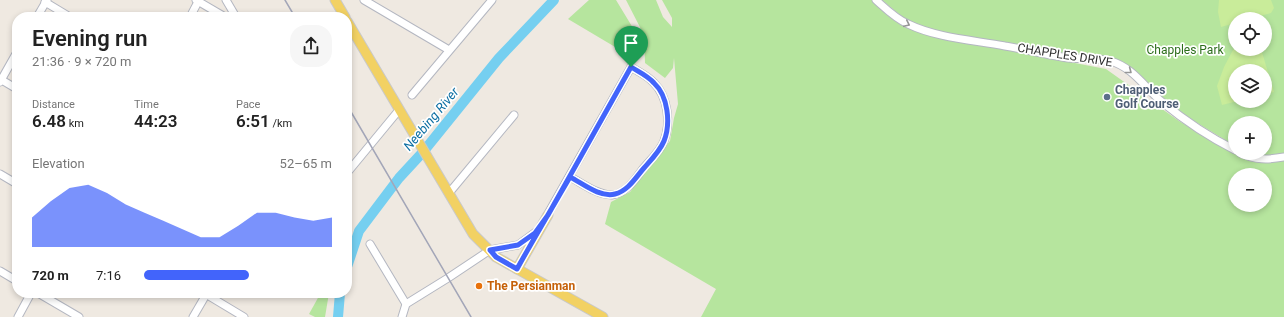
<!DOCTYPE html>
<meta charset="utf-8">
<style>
body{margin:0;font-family:Roboto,sans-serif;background:#f6f6f6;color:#222;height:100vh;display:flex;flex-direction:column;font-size:15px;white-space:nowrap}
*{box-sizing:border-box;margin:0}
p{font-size:13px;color:#767676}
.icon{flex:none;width:22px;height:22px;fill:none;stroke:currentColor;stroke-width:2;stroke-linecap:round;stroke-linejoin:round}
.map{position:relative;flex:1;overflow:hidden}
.details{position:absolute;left:12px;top:12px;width:340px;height:286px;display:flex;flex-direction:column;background:#fff;border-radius:16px;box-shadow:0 2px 6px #0003}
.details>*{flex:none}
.buttons{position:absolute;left:1228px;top:12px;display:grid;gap:8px}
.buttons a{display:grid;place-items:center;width:44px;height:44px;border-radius:50%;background:#fff;box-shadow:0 2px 6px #0003;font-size:20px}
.pin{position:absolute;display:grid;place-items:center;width:34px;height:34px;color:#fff;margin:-41px -17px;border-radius:50% 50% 50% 0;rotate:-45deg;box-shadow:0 0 4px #0007}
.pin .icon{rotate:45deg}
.round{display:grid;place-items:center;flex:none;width:42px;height:42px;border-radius:16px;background:#f6f6f6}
.overview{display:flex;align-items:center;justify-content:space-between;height:68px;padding:0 20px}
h1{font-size:22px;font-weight:600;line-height:30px}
.stats{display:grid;grid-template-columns:repeat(3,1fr);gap:6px;height:68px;padding:4px 20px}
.stats div{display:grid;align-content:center}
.stats b{font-size:17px;font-weight:600}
.stats small{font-size:11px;font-weight:400}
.stats p{font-size:11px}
.chart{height:112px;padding:8px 20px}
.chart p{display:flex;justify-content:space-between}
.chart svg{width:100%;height:72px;margin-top:4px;fill:#4264fb;opacity:.7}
ul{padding:0 20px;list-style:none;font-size:13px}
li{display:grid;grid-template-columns:64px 48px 1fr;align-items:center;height:30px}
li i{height:10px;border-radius:5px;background:#4264fb}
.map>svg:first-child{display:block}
.green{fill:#b6e59e;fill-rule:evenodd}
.pitch{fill:#c9ec9a}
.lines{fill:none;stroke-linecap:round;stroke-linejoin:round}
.river{stroke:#75cff0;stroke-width:10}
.minor-casing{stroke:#b4b7c1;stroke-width:9}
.major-casing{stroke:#c9c9c9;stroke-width:11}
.minor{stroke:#fff;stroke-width:7}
.major{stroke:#f2d163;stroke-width:9}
.rail{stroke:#a3a6b8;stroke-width:1.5}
.oneway{stroke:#969696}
.route-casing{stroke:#fff;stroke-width:8}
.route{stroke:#4264fb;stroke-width:5}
.service-dot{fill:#5c6f8a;stroke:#fff;stroke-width:1.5}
.food-dot{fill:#e8710a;stroke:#fff;stroke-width:1.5}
.labels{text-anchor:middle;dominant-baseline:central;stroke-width:3.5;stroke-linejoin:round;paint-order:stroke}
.park-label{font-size:12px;fill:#2c6e1b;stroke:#fff}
.street-label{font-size:12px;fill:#2e2e2e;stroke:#fff}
.service-label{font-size:12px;font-weight:bold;fill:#4e5e75;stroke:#fff;text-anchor:start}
.food-label{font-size:12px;font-weight:bold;fill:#c56008;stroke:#fff;text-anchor:start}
.water-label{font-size:13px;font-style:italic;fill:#0d6fa3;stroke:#fff}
</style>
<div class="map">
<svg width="1284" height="317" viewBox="0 0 1284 317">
<rect width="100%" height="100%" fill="#efe9e1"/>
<g class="green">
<polygon points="589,0 616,0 636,33 627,44 635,50 632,57 568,19"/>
<path d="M626,0h30l7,17 9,10v-9l-10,-18h210l23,20 71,22 140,27 73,52 58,34 12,6 12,2 23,-3v157h-583l15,-28 -111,-65 6,-22 19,-10 40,-51 4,-23 4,-14 -4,-46 -1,10 -8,10 -20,-15 -1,-28zM1235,175h30v30h-30z"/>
<path d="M882,0h402v154l-18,2 -16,-3h15v-30h-30v23l-41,-25 -23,-16 -39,-36 -12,-9 -46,-4 -60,-10 -80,-16 -17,-5 -11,-5zM1235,19h30v30h-30zM1235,71h30v30h-30z"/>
<polygon points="315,293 329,293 325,317 315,317 309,314 319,296"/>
</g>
<g class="pitch">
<polygon points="1219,0 1271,0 1274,8 1271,13 1249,19 1235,19 1235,23 1221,27 1218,12"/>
<polygon points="1235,49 1261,49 1274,92 1265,94 1265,71 1235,71 1235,101 1238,101 1222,105 1217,86 1224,67 1233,50"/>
</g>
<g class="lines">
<g class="river">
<polyline points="347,267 359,231 399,178 423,152 499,58 554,0"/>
<polyline points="338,317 340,293"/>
</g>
<g class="minor-casing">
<g id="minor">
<polyline points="196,0 225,17"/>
<polyline points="226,0 236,17"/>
<polyline points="364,0 449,50"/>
<path d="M876,0c10,9 20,19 32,24 29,14 65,16 97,22 19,3 38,8 57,11 15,3 33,0 48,4 23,6 35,27 52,41 22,18 47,35 73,48"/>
<polyline points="45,2 70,17"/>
<polyline points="37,17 47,0"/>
<polyline points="190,17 199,0"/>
<polyline points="0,79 17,89"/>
<polyline points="0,82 17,52"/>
<polyline points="412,95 492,0"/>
<path d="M1240,153c15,7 28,7 44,4"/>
<polyline points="347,173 399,110"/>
<polyline points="0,174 17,184"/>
<polyline points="449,193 514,115"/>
<path d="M545,219l86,-152c8,5 17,9 23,16 14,14 17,40 10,58 -4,11 -15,20 -22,29 -7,10 -17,24 -30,25 -15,0 -30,-12 -42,-18"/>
<polyline points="370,244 406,304"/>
<polyline points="0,271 17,281"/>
<polyline points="38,293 79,317"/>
<polyline points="204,293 244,317"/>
<polyline points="18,317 31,293"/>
<polyline points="193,317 207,293"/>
<polyline points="402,317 406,304 448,278 490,250 518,245 537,231"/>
</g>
</g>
<g class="major-casing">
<g id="major">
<polyline points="335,0 345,17"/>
<polyline points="347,21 473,234 496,257 603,317"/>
<polyline points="517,269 548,215"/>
</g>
</g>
<use href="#minor" class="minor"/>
<use href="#major" class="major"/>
<g class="rail">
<polyline points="285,0 295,17"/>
<polyline points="347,105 471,317"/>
</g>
</g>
<defs><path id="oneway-chevron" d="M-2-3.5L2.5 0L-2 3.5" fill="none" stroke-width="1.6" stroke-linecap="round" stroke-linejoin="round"/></defs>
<g class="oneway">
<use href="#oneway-chevron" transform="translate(907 24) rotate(25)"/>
<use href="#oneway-chevron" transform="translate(1129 71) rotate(38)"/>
</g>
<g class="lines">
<g class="route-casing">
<path id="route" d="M631,67l-83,148 -13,18 -17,12 -28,5 6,7 21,12c17,-31 35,-61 53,-92 12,6 30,21 45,17 13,-3 21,-17 29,-26 7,-8 16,-17 20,-27 7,-18 4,-45 -10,-58 -6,-7 -15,-11 -23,-16"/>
</g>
<use href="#route" class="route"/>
</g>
<circle class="service-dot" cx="1107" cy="97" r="4"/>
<circle class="food-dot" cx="479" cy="286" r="4"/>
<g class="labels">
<g class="park-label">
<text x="1185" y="50">Chapples Park</text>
</g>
<g class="street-label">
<text transform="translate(1065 55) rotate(9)">CHAPPLES DRIVE</text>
</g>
<g class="service-label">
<text x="1115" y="90">Chapples<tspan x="1115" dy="14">Golf Course</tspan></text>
</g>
<g class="food-label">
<text x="487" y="286">The Persianman</text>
</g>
<g class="water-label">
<text transform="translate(431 119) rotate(-50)">Neebing River</text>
</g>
</g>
</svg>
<div class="buttons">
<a><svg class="icon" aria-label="locate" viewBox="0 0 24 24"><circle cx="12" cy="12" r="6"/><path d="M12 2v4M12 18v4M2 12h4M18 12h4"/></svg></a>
<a><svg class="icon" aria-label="layers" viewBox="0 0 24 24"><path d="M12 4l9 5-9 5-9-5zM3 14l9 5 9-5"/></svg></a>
<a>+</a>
<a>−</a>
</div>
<div class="pin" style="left:631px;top:67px;background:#1e9e55"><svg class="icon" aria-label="arrive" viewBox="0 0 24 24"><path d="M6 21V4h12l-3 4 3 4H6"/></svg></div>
<section class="details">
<div class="overview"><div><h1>Evening run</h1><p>21:36 · 9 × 720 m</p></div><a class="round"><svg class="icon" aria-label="share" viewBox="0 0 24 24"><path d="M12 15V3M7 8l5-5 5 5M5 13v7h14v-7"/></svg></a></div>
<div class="stats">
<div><p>Distance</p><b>6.48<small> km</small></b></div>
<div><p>Time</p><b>44:23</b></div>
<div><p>Pace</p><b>6:51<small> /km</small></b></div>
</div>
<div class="chart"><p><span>Elevation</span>52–65 m</p>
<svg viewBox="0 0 160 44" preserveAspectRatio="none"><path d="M0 44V26L10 16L20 8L30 6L40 11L50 18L60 23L70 28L80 33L90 38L100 38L110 31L120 23L130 23L140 26L150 28L160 26V44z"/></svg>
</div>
<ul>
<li><b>720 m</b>7:16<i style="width:56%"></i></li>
</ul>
</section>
</div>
